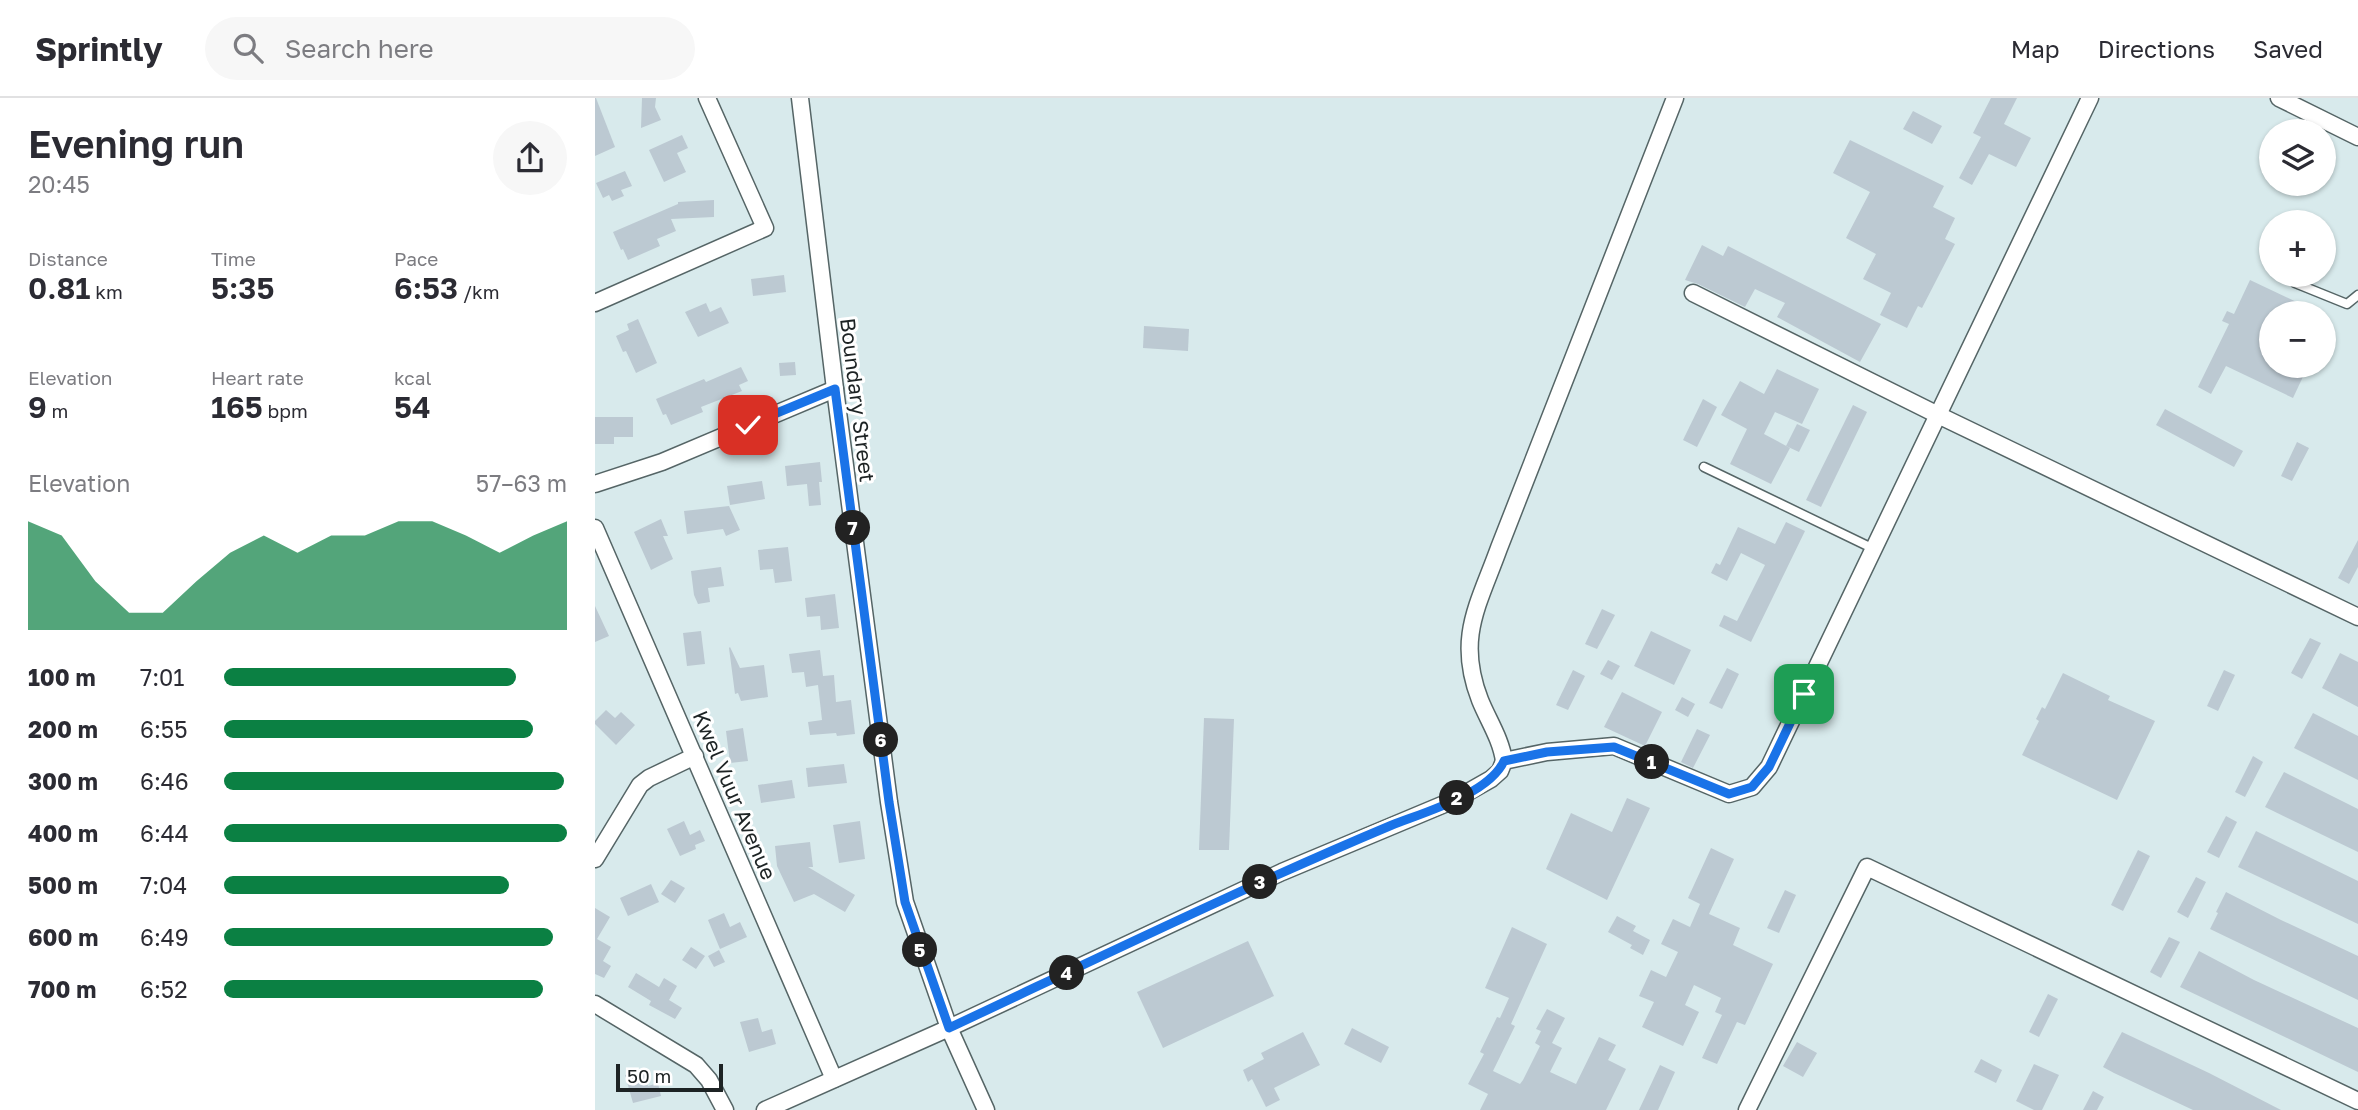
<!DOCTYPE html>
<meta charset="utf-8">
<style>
body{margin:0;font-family:"Golos Text",sans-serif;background:#f7f7f7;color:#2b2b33;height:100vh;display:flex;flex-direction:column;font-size:26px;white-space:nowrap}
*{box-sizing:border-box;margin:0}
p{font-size:23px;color:#7c7c81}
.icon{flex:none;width:38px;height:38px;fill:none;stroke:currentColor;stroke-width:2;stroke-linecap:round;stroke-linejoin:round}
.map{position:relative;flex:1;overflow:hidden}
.details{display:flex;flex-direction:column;background:#fff;width:595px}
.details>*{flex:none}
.buttons{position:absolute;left:1664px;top:21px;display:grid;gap:14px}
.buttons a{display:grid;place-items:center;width:77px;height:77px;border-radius:50%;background:#fff;box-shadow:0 2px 5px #0004;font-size:35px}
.scale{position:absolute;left:21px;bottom:18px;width:107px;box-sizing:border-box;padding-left:7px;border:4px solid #1d2324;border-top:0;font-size:19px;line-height:24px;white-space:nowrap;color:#1d2324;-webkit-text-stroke:5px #fff;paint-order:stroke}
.pin{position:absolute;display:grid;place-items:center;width:60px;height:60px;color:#fff;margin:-30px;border-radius:14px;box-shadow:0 4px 10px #0006}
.km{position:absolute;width:35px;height:35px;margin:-18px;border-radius:50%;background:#222;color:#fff;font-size:19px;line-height:35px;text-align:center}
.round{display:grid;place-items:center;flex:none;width:74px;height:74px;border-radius:37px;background:#f7f7f7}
.summary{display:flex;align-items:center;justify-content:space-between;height:119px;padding:0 28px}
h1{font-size:38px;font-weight:600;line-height:52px}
.stats{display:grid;grid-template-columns:repeat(3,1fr);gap:10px;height:119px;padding:7px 28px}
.stats div{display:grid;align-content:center}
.stats b{font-size:30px;font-weight:600}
.stats small{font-size:19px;font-weight:400}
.stats p{font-size:19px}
.chart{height:196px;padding:14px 28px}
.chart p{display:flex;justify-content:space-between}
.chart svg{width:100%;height:126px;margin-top:7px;fill:#0b8043;opacity:.7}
ul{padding:0 28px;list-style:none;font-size:23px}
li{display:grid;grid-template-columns:112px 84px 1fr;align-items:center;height:52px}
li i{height:18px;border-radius:9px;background:#0b8043}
header{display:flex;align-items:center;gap:42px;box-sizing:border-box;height:98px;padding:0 35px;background:#fff;border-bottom:2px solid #e1e1e2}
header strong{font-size:33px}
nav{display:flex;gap:38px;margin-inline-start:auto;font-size:24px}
.search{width:490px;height:63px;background:#f7f7f7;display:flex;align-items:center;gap:18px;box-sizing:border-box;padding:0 24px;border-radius:38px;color:#7c7c81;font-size:26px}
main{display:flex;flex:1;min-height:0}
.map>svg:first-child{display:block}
.building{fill:#bcc9d2}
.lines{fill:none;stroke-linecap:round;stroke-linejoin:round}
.service-casing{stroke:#556566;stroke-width:11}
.minor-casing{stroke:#556566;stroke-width:19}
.service{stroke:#fff;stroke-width:8}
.minor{stroke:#fff;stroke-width:16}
.route-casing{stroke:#fff;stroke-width:14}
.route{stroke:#1a73e8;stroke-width:9}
.labels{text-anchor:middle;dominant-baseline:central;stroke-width:6;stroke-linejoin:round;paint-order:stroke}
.street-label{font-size:21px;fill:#1d2324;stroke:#fff}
</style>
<header>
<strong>Sprintly</strong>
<div class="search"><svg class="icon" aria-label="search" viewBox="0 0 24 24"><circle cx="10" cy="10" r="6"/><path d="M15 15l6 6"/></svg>Search here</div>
<nav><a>Map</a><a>Directions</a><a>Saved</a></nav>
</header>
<main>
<section class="details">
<div class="summary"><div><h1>Evening run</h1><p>20:45</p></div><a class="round"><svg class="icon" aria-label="share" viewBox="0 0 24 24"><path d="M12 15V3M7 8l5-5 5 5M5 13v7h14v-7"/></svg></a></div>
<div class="stats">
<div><p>Distance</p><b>0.81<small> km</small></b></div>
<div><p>Time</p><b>5:35</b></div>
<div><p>Pace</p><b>6:53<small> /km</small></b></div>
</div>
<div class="stats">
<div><p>Elevation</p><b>9<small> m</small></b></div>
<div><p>Heart rate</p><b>165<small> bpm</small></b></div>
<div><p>kcal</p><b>54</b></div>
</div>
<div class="chart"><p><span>Elevation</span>57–63 m</p>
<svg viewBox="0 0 160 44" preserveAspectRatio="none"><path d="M0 44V6L10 11L20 27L30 38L40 38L50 27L60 17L70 11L80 17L90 11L100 11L110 6L120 6L130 11L140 17L150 11L160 6V44z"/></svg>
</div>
<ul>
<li><b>100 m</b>7:01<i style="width:85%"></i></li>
<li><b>200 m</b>6:55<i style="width:90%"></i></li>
<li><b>300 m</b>6:46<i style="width:99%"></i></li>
<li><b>400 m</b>6:44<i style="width:100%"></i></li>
<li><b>500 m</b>7:04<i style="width:83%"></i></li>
<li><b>600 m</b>6:49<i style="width:96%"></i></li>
<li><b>700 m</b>6:52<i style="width:93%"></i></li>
</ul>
</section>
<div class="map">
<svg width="1763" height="1012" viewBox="0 0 1763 1012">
<rect width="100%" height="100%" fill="#d8eaec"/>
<g class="building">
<polygon points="1,0 20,49 0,58 0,0"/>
<polygon points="47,0 61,0 60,9 66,22 46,30"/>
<polygon points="1396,0 1422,0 1409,26 1436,40 1421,69 1394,56 1377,87 1364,80 1386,39 1378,35"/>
<polygon points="1318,13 1347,28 1337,46 1308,31"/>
<polygon points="87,37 93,50 82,55 91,74 69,84 54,52"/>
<polygon points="1255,42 1349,88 1338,109 1360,120 1350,141 1360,146 1327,210 1323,208 1312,230 1285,217 1296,195 1268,181 1281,156 1251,140 1275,94 1238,75"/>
<polygon points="30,73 37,88 26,92 29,98 17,103 14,97 8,100 1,85"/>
<polygon points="119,102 119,119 76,121 81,133 62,141 65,148 33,162 28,151 26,152 18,134 83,106 83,104"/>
<polygon points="1107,147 1128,158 1133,148 1286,226 1265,264 1182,219 1190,205 1160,191 1150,209 1103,186 1090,182"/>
<polygon points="189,177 191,194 158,198 156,181"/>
<polygon points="1655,182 1725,215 1676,215 1676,268 1713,268 1698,300 1631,268 1616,296 1603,289 1634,226 1627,223 1632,213 1639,216"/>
<polygon points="111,205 115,214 126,209 134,225 103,239 90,214"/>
<polygon points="43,221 62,265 41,275 31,253 28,254 21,238 34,232 32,226"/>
<polygon points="549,228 594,231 593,253 548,250"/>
<polygon points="200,264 201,277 185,278 184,265"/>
<polygon points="146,269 153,283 144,287 147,293 106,309 108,314 76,327 71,316 68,317 61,301 109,281 111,284"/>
<polygon points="1182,271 1224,291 1207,326 1180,314 1169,336 1195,350 1176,386 1135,366 1152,331 1126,317 1145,283 1169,296"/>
<polygon points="1108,301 1122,309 1102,349 1088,342"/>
<polygon points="1258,307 1272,314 1226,409 1211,402"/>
<polygon points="1570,311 1648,353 1639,369 1561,327"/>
<polygon points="0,319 38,319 38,339 19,339 19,346 0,346"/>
<polygon points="1202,326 1215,332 1204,354 1191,348"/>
<polygon points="1702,344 1714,350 1697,383 1686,378"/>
<polygon points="225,364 227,384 224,384 226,407 214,408 212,386 192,388 190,368"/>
<polygon points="167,383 170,401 135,407 132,388"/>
<polygon points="134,408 145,432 131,438 128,431 92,436 89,413"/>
<polygon points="66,421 73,438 68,438 78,461 56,472 39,434"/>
<polygon points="1191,424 1210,433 1156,544 1124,528 1129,517 1142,523 1170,467 1146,455 1132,483 1116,475 1121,465 1125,467 1143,429 1180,446"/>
<polygon points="1763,442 1763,469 1754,486 1743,480"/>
<polygon points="193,449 197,483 180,485 178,471 165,472 163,452"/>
<polygon points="126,469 129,488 113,490 115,504 103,506 99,497 96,473"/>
<polygon points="240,496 244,530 226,532 225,518 212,519 210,500"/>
<polygon points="0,508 14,538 0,544"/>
<polygon points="1007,511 1020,517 1002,551 990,546"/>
<polygon points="106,533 110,566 92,568 88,535"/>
<polygon points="1056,533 1096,552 1079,587 1039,568"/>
<polygon points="1715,540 1726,545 1707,581 1696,575"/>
<polygon points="135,549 145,570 169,567 173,599 146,603 143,595 140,596 134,550"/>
<polygon points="225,552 228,578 239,577 241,604 256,602 260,636 242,638 241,635 215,637 213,624 227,622 223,587 211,589 209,574 197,575 194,556"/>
<polygon points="1745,555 1763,564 1763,609 1727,590"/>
<polygon points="1013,562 1025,568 1017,582 1005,576"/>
<polygon points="1132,570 1144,576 1127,611 1114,605"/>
<polygon points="978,572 990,578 973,612 961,607"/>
<polygon points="1629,572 1640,577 1623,613 1612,608"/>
<polygon points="1468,575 1515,598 1513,602 1560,623 1522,702 1427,657 1444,623 1441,621 1447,609 1450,611"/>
<polygon points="1027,594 1067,614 1050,648 1009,629"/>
<polygon points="1087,599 1100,606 1093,619 1080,612"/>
<polygon points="11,612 20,620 26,614 40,627 21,647 0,626 0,623"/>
<polygon points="1718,615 1763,638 1763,682 1699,650"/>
<polygon points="609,620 639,621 634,752 604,752"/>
<polygon points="148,630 153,663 135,665 131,633"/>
<polygon points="1102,631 1115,637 1098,670 1086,664"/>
<polygon points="1658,658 1668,664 1650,699 1640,694"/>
<polygon points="249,666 252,685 213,689 211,670"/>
<polygon points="1689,674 1763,711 1763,754 1670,709"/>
<polygon points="197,682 200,700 166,705 163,687"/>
<polygon points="1032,700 1055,710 1012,802 951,771 976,715 1017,734"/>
<polygon points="1631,718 1642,724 1624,760 1612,754"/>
<polygon points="89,723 95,737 105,732 110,743 100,747 101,751 85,758 72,731"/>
<polygon points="265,723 270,761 244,765 238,727"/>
<polygon points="1661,733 1763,783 1763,826 1643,769"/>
<polygon points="215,744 218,769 213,769 260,797 250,814 219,796 199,804 182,768 180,748"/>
<polygon points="1116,750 1139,761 1114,816 1145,830 1138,847 1178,866 1150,927 1142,924 1122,966 1107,960 1127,917 1120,914 1126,900 1099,887 1090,907 1104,914 1088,948 1047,929 1059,904 1044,898 1056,872 1071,879 1083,854 1066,846 1078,821 1095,829 1105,806 1093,800"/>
<polygon points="1543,752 1555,758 1528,813 1516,807"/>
<polygon points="1601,779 1611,784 1593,820 1582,814"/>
<polygon points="76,782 90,790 80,805 66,796"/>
<polygon points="56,786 64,804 33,818 25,800"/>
<polygon points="1190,792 1201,797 1184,835 1172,830"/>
<polygon points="1631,794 1686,822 1763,858 1763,902 1615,831 1623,815 1621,814"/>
<polygon points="0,810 15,819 2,841 16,849 8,863 16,868 9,880 0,876"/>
<polygon points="129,815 135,829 145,824 152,839 125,851 113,822"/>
<polygon points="1022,818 1041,828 1038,833 1055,842 1048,857 1035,850 1037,847 1013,834"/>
<polygon points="917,829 952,846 916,926 920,928 898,973 925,986 928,982 945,948 940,945 946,933 941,931 952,911 970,920 957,945 967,950 955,974 981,986 1004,939 1021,947 1013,962 1031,971 1011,1012 885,1012 893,996 873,986 889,956 885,954 902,919 905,920 914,900 890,890"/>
<polygon points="1574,839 1585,844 1566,880 1555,874"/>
<polygon points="653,843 679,898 568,950 542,894"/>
<polygon points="96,849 110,858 101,871 87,862"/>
<polygon points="124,852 130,864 119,869 113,858"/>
<polygon points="1604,853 1659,882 1763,930 1763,974 1585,889"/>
<polygon points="41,875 64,889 69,880 82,888 74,902 87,910 80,921 54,907 56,903 33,889"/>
<polygon points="1453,896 1463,901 1444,939 1434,934"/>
<polygon points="163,920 167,934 177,931 181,946 154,954 145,924"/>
<polygon points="757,930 794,949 786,965 749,946"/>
<polygon points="708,934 725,967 679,990 685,1002 671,1009 657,981 653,984 648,972 669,961 666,955"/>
<polygon points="1527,934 1614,975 1686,1012 1598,1012 1519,975 1508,969"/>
<polygon points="1202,944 1222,955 1208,979 1188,968"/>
<polygon points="1386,961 1407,972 1401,985 1379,974"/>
<polygon points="1439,966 1464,977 1447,1012 1439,1012 1421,1003"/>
<polygon points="1065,967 1080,974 1063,1012 1044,1012"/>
<polygon points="48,972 53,988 63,985 66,998 38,1005 30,977"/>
<polygon points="1498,993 1509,999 1502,1012 1488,1012"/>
</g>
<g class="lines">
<g class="service-casing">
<g id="service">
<polyline points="1700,185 1752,206 1763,197"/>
<polyline points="1109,369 1279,451"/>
</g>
</g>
<g class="minor-casing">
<g id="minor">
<polyline points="205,0 240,291 294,704 310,804 354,930 391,1012"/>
<polyline points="1684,0 1763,39"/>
<polyline points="1098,195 1343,317 1763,519"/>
<polyline points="0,205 170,130 112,0"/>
<polyline points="0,386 67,364 240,291"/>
<polyline points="0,430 239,981"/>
<path d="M909,663c-3,-22 -16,-41 -24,-61 -24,-62 -2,-94 19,-152l176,-450"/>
<polyline points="0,761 45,687 54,680 100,658"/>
<polyline points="0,906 101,967 114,982 130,1012"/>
<polyline points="170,1012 354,930 687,774 859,702 896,681 905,673 909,663 952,654 1019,648 1134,696 1157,689 1174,669 1495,0"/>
<polyline points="1152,1012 1272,769 1763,1003"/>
</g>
</g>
<use href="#service" class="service"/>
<use href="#minor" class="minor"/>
</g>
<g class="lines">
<g class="route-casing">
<path id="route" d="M153,327l87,-36 54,413 16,100 44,126c147,-69 293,-140 443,-203 33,-13 97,-31 112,-64l43,-9 67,-5 115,47 23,-7 17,-20 35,-73"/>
</g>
<use href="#route" class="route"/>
</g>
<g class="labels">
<g class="street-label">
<text transform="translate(263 302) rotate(83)">Boundary Street</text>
<text transform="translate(140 697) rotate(67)">Kwel Vuur Avenue</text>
</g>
</g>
</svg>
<div class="buttons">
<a><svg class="icon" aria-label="layers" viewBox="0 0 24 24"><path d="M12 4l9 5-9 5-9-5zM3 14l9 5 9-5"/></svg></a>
<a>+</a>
<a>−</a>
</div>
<div class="scale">50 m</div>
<div class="pin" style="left:1209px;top:596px;background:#1e9e55"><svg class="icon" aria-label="arrive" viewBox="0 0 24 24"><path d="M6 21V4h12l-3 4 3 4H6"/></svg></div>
<div class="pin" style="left:153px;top:327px;background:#d93025"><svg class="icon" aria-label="check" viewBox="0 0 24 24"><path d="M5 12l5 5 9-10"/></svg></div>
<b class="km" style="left:1057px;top:664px">1</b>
<b class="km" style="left:862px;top:700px">2</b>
<b class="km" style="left:665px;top:784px">3</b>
<b class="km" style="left:472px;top:875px">4</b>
<b class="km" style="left:325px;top:852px">5</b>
<b class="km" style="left:286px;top:642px">6</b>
<b class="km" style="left:258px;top:430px">7</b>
</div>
</main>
